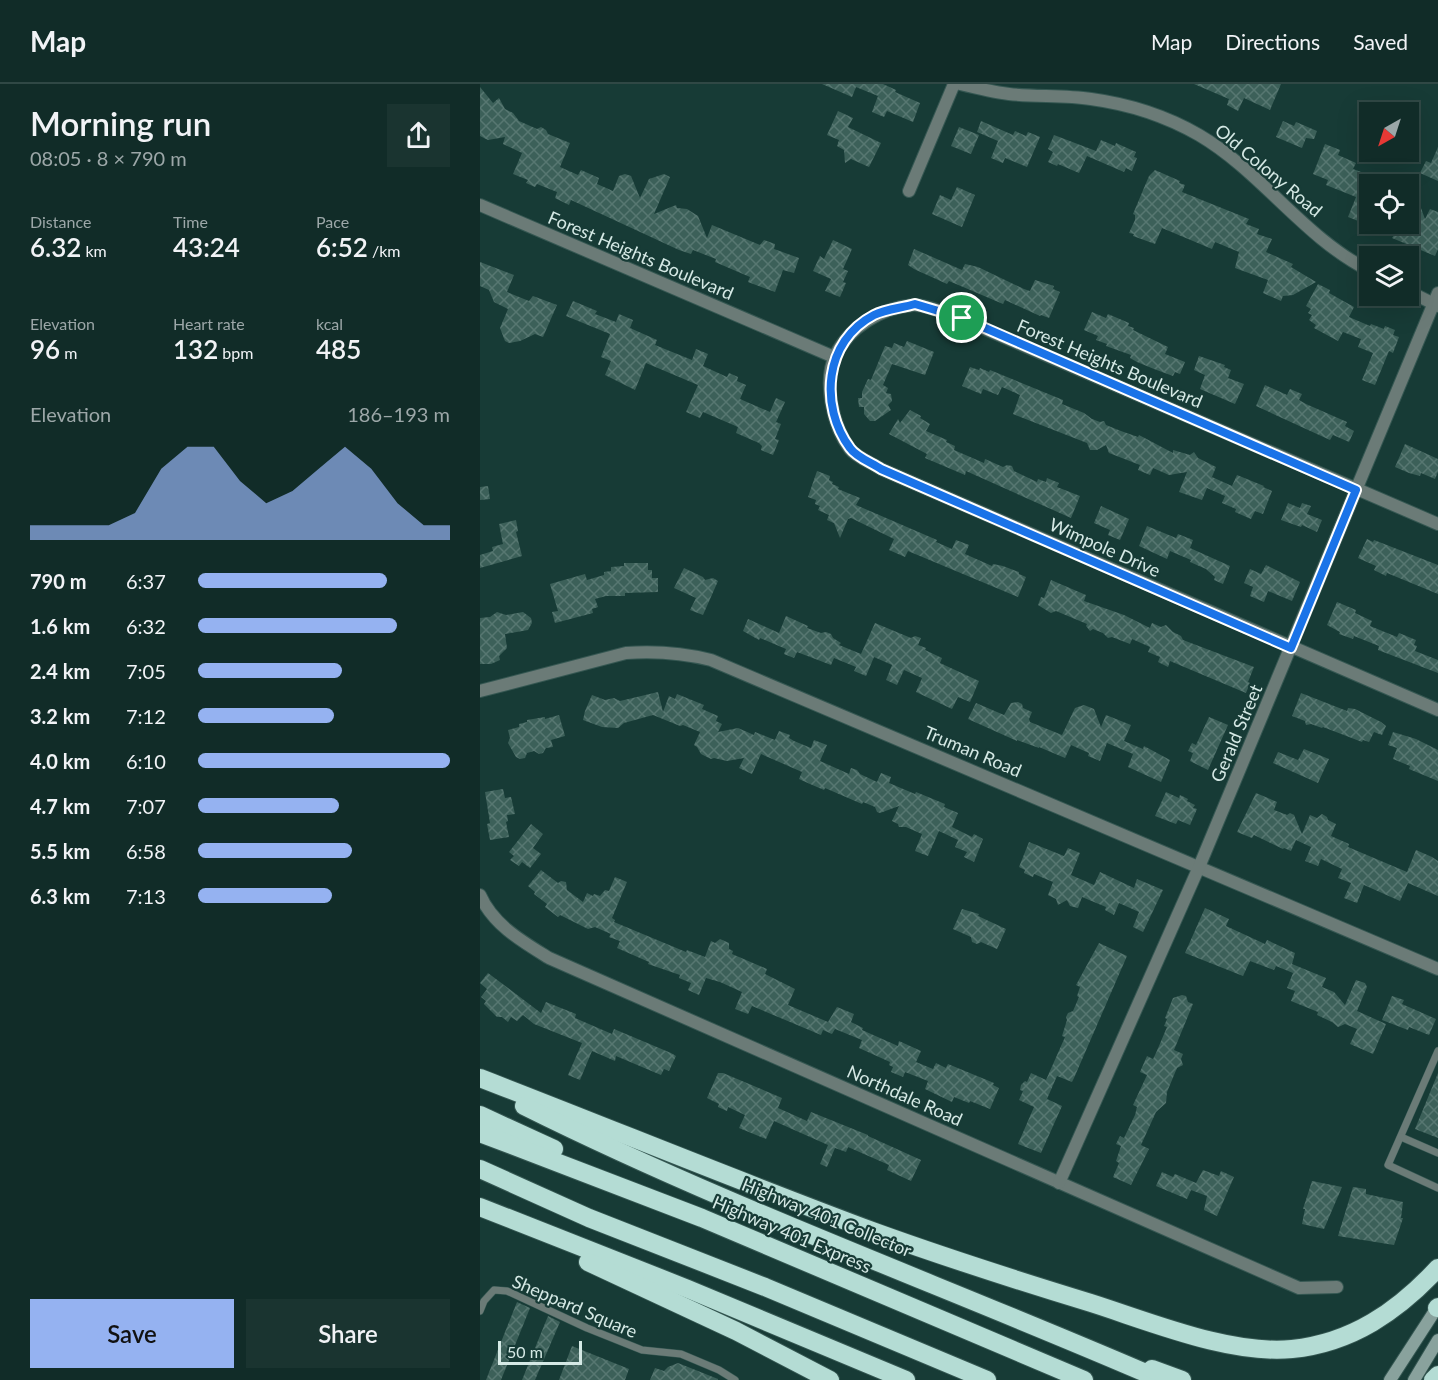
<!DOCTYPE html>
<meta charset="utf-8">
<style>
body{margin:0;font-family:Lato,sans-serif;background:#1a3430;color:#f1f3f6;height:100vh;display:flex;flex-direction:column;font-size:22px;white-space:nowrap}
*{box-sizing:border-box;margin:0}
p{font-size:20px;color:#9ca7a8}
.icon{flex:none;width:33px;height:33px;fill:none;stroke:currentColor;stroke-width:2;stroke-linecap:round;stroke-linejoin:round}
.map{position:relative;flex:1;overflow:hidden}
.panel{display:flex;flex-direction:column;background:#112c28;width:480px}
.panel>*{flex:none}
.needle{width:39px;rotate:219deg}
.buttons{position:absolute;left:879px;top:18px;display:grid;gap:12px}
.buttons a{display:grid;place-items:center;width:60px;height:60px;border-radius:0px;background:#112c28;box-shadow:0 6px 24px #0002,0 0 0 2px #304845;font-size:30px}
.scale{position:absolute;left:18px;bottom:15px;width:84px;box-sizing:border-box;padding-left:6px;border:3px solid #d5e9e5;border-top:0;font-size:16px;line-height:21px;white-space:nowrap;color:#d5e9e5;-webkit-text-stroke:4px #173b36;paint-order:stroke}
.pin{position:absolute;display:grid;place-items:center;width:51px;height:51px;color:#fff;margin:-26px;border:3px solid #fff;border-radius:50%;box-shadow:0 2px 6px #0007}
.round{display:grid;place-items:center;flex:none;width:63px;height:63px;border-radius:0px;background:#1a3430}
.head{display:flex;align-items:center;justify-content:space-between;height:102px;padding:0 30px}
h1{font-size:33px;font-weight:600;line-height:45px}
.metrics{display:grid;grid-template-columns:repeat(3,1fr);gap:9px;height:102px;padding:6px 30px}
.metrics div{display:grid;align-content:center}
.metrics b{font-size:26px;font-weight:600}
.metrics small{font-size:16px;font-weight:400}
.metrics p{font-size:16px}
.chart{height:168px;padding:12px 30px}
.chart p{display:flex;justify-content:space-between}
.chart svg{width:100%;height:108px;margin-top:6px;fill:#95b2f1;opacity:.7}
.cta{display:flex;gap:12px;margin-top:auto;padding:12px 30px}
.cta a{flex:1;height:69px;border-radius:0px;background:#95b2f1;color:#111;font-size:24px;font-weight:600;line-height:69px;text-align:center}
.cta a+a{background:#1a3430;color:#f1f3f6}
ul{padding:0 30px;list-style:none;font-size:20px}
li{display:grid;grid-template-columns:96px 72px 1fr;align-items:center;height:45px}
li i{height:15px;border-radius:8px;background:#95b2f1}
header{display:flex;align-items:center;gap:36px;box-sizing:border-box;height:84px;padding:0 30px;background:#112c28;border-bottom:2px solid #304845}
header strong{font-size:28px}
nav{display:flex;gap:33px;margin-inline-start:auto;font-size:21px}
main{display:flex;flex:1;min-height:0}
.map>svg:first-child{display:block}
.building{fill:url(#building-cross-hatch)}
.lines{fill:none;stroke-linecap:round;stroke-linejoin:round}
.service-casing{stroke:#355752;stroke-width:8}
.minor-casing{stroke:#355752;stroke-width:14}
.secondary-casing{stroke:#355752;stroke-width:14}
.motorway-casing{stroke:#355752;stroke-width:20}
.service{stroke:#6b7b77;stroke-width:7}
.minor{stroke:#6b7b77;stroke-width:12}
.secondary{stroke:#89a29d;stroke-width:12}
.motorway{stroke:#b4dcd4;stroke-width:18}
.route-casing{stroke:#fff;stroke-width:12}
.route{stroke:#1a73e8;stroke-width:8}
.labels{text-anchor:middle;dominant-baseline:central;stroke-width:4.5;stroke-linejoin:round;paint-order:stroke}
.street-label{font-size:18px;fill:#d5e9e5;stroke:#173b36}
</style>
<header>
<strong>Map</strong>
<nav><a>Map</a><a>Directions</a><a>Saved</a></nav>
</header>
<main>
<section class="panel">
<div class="head"><div><h1>Morning run</h1><p>08:05 · 8 × 790 m</p></div><a class="round"><svg class="icon" aria-label="share" viewBox="0 0 24 24"><path d="M12 15V3M7 8l5-5 5 5M5 13v7h14v-7"/></svg></a></div>
<div class="metrics">
<div><p>Distance</p><b>6.32<small> km</small></b></div>
<div><p>Time</p><b>43:24</b></div>
<div><p>Pace</p><b>6:52<small> /km</small></b></div>
</div>
<div class="metrics">
<div><p>Elevation</p><b>96<small> m</small></b></div>
<div><p>Heart rate</p><b>132<small> bpm</small></b></div>
<div><p>kcal</p><b>485</b></div>
</div>
<div class="chart"><p><span>Elevation</span>186–193 m</p>
<svg viewBox="0 0 160 44" preserveAspectRatio="none"><path d="M0 44V38L10 38L20 38L30 38L40 33L50 15L60 6L70 6L80 20L90 29L100 24L110 15L120 6L130 15L140 29L150 38L160 38V44z"/></svg>
</div>
<ul>
<li><b>790 m</b>6:37<i style="width:75%"></i></li>
<li><b>1.6 km</b>6:32<i style="width:79%"></i></li>
<li><b>2.4 km</b>7:05<i style="width:57%"></i></li>
<li><b>3.2 km</b>7:12<i style="width:54%"></i></li>
<li><b>4.0 km</b>6:10<i style="width:100%"></i></li>
<li><b>4.7 km</b>7:07<i style="width:56%"></i></li>
<li><b>5.5 km</b>6:58<i style="width:61%"></i></li>
<li><b>6.3 km</b>7:13<i style="width:53%"></i></li>
</ul>
<div class="cta"><a>Save</a><a>Share</a></div>
</section>
<div class="map">
<svg width="958" height="1296" viewBox="0 0 958 1296">
<defs>
<pattern id="building-cross-hatch" width="8" height="8" patternUnits="userSpaceOnUse" patternTransform="scale(1.5)"><rect width="8" height="8" fill="#3c6059"/><path d="M0 0l8 8M0 8l8-8" fill="none" stroke="#577771"/></pattern>
</defs>
<rect width="100%" height="100%" fill="#173b36"/>
<g class="building">
<polygon points="342,0 403,0 416,6 415,8 440,19 433,38 407,27 404,33 392,28 398,12 376,3 372,13"/>
<polygon points="714,0 801,0 790,26 764,14 758,27 747,21 749,15"/>
<polygon points="0,3 13,19 19,14 25,25 33,29 39,37 57,45 61,43 66,46 68,50 90,59 80,83 98,91 101,86 119,94 117,100 133,107 139,92 145,90 151,92 160,114 169,95 184,90 190,93 174,130 196,121 197,124 207,125 218,132 227,154 232,141 280,161 284,156 295,160 294,165 319,174 314,189 303,186 295,208 268,198 270,193 235,178 236,175 213,166 211,170 199,166 91,116 89,121 75,114 77,108 57,100 55,103 46,99 48,96 33,90 42,69 23,60 25,53 8,56 0,52"/>
<polygon points="358,27 373,34 368,43 401,59 389,83 371,75 365,79 364,66 357,62 359,56 347,51"/>
<polygon points="501,37 533,51 535,47 546,52 548,48 560,53 547,83 525,74 523,79 511,74 518,57 497,48"/>
<polygon points="803,37 814,42 816,38 837,47 834,55 826,54 822,64 796,53"/>
<polygon points="479,43 499,51 491,70 471,62"/>
<polygon points="574,51 616,67 621,56 635,62 636,59 656,68 654,73 657,74 652,87 646,84 644,88 607,72 599,89 578,80 577,82 568,78 573,68 568,65"/>
<polygon points="845,60 860,66 858,71 876,79 873,85 881,88 877,96 890,101 890,140 928,140 928,115 938,116 945,135 950,125 958,128 958,165 955,172 912,154 914,151 868,133 876,113 846,101 848,96 833,90"/>
<polygon points="958,63 958,97 940,89 946,77 951,79"/>
<polygon points="675,86 700,97 699,99 705,101 702,108 769,135 766,140 779,145 777,150 792,155 786,168 813,180 811,183 836,198 813,211 803,212 801,217 783,209 788,196 755,184 759,168 735,158 732,165 682,144 675,160 653,152 654,150 649,149 655,136 655,131 653,130 669,92"/>
<polygon points="477,103 495,111 482,143 452,130 460,111 471,116"/>
<polygon points="353,156 372,165 363,185 368,187 363,198 366,199 360,213 345,207 351,195 333,187 340,172 344,175"/>
<polygon points="434,165 482,186 485,180 498,183 544,205 550,207 555,196 574,202 573,205 580,208 569,234 561,231 560,232 525,216 523,220 469,197 467,200 434,185 428,181"/>
<polygon points="0,178 34,191 27,208 49,217 53,212 77,221 63,253 55,250 40,257 29,259 25,257 20,244 28,225 14,218 9,206 0,202"/>
<polygon points="838,200 850,206 849,209 874,223 869,233 890,242 891,240 904,245 905,242 915,246 913,251 919,253 913,269 909,267 895,301 882,296 893,269 878,263 881,255 863,248 858,257 834,244 836,241 829,236 832,231 828,229 831,225 826,222"/>
<polygon points="93,217 117,227 115,230 136,238 139,230 153,236 150,244 177,256 175,261 212,276 216,265 228,270 223,282 247,293 249,289 258,293 257,297 266,301 260,315 290,328 296,314 305,318 296,338 301,340 295,355 299,356 293,371 281,366 282,362 279,359 256,349 258,343 223,328 220,334 206,328 218,301 166,279 155,306 125,291 131,277 121,273 130,250 86,232"/>
<polygon points="612,228 626,234 628,230 649,239 648,242 654,244 653,246 688,263 685,270 705,278 700,290 695,288 693,292 674,285 657,278 650,274 651,271 626,262 627,260 616,256 618,252 604,246"/>
<polygon points="427,257 454,268 445,291 412,280 403,301 408,304 406,309 411,310 412,317 408,321 411,326 395,337 390,337 384,330 384,323 379,323 378,314 382,314 382,308 388,295 391,296 405,262 412,264 414,259 424,263"/>
<polygon points="719,272 745,281 744,283 751,286 748,294 764,300 755,320 720,305 725,291 714,286"/>
<polygon points="490,283 499,286 500,284 509,288 510,286 583,316 582,320 604,329 612,335 620,338 624,337 626,341 641,347 658,353 659,351 693,369 693,366 710,371 714,368 718,374 736,383 732,393 752,402 757,391 784,402 783,403 792,407 783,430 775,427 771,435 755,428 756,425 742,419 745,412 727,404 722,416 699,408 707,388 689,391 673,384 670,391 658,386 660,381 629,369 626,361 617,366 610,366 607,359 533,330 540,311 522,303 518,311 503,305 501,310 482,302"/>
<polygon points="785,301 807,311 810,305 822,310 819,316 826,320 867,338 865,342 874,347 869,358 853,351 850,356 776,322"/>
<polygon points="430,326 441,332 440,334 450,340 446,347 467,356 466,358 475,362 474,366 504,379 505,375 523,383 527,381 532,382 534,387 557,398 558,395 566,398 567,394 579,399 577,403 600,412 591,434 486,387 485,391 445,374 447,370 409,350 418,335 420,339"/>
<polygon points="925,360 958,375 958,388 955,395 941,389 940,392 929,389 915,383"/>
<polygon points="337,387 350,392 349,396 353,398 352,400 359,403 358,405 380,414 376,421 457,456 456,458 472,465 476,456 489,461 485,470 512,482 513,480 523,482 539,488 539,490 546,493 538,513 428,467 425,473 409,466 414,455 371,434 368,435 360,454 354,439 347,436 349,431 338,426 340,422 335,420 336,416 328,413"/>
<polygon points="8,402 10,415 0,416 0,403"/>
<polygon points="808,419 820,424 822,419 831,422 827,430 842,436 837,448 822,441 821,443 801,436"/>
<polygon points="621,422 649,435 640,456 628,451 630,446 614,439"/>
<polygon points="36,436 38,447 36,448 42,472 0,484 0,471 13,467 12,463 23,460 19,440"/>
<polygon points="667,442 696,454 698,450 713,456 710,464 750,482 743,500 734,496 735,493 726,485 710,478 711,476 690,467 687,475 659,462"/>
<polygon points="887,455 893,458 894,456 958,481 958,510 907,489 906,492 894,486 896,482 878,474"/>
<polygon points="144,479 168,479 168,486 172,486 172,494 178,494 178,508 145,509 145,512 126,512 115,515 118,523 112,525 113,529 75,539 72,528 78,527 70,500 105,490 107,496 124,491 124,488 131,487 131,483 144,482"/>
<polygon points="786,481 820,498 812,517 788,507 784,518 770,512 773,503 764,499 770,485 781,490"/>
<polygon points="204,484 223,493 225,496 233,494 238,497 223,531 210,526 216,514 194,504"/>
<polygon points="571,496 606,511 604,517 644,531 670,544 672,539 681,543 686,541 693,548 701,552 703,556 774,583 768,598 770,599 766,609 690,577 688,583 678,578 680,573 668,568 670,563 652,555 650,560 632,553 628,554 623,549 613,545 610,547 606,542 607,540 576,527 571,529 566,526 558,521 561,513 564,514"/>
<polygon points="857,518 876,526 875,529 892,537 890,542 917,553 919,549 936,556 934,561 937,562 935,567 958,576 958,589 898,566 899,562 874,552 873,555 859,550 860,548 847,541"/>
<polygon points="17,528 26,531 43,528 51,534 52,539 48,546 25,550 27,564 19,572 20,576 11,580 0,580 0,534 10,533"/>
<polygon points="306,532 328,542 327,544 341,549 346,548 351,550 353,554 361,559 359,561 381,570 395,539 431,554 435,552 441,554 438,561 446,564 445,566 462,574 460,579 499,597 490,618 478,613 472,625 436,608 442,594 424,586 417,601 406,596 412,581 394,573 386,592 374,587 376,583 354,574 351,581 317,568 314,574 304,570 306,565 280,554 279,556 263,547 268,535 299,549"/>
<polygon points="178,608 183,628 189,612 195,615 197,610 224,621 222,625 238,632 236,637 242,640 238,648 258,644 274,651 275,648 295,656 299,647 310,651 309,654 314,657 331,664 334,656 347,661 340,677 369,690 371,684 377,686 380,690 397,698 401,689 411,693 409,699 435,710 436,708 465,720 464,723 478,729 472,743 492,753 494,750 503,755 494,778 484,773 487,768 475,763 478,756 459,747 448,772 435,767 442,750 426,743 419,743 418,740 412,737 419,722 400,729 397,728 395,723 383,718 382,720 345,704 344,706 330,700 319,695 322,688 281,670 272,690 259,684 264,674 247,677 234,674 231,675 221,670 217,663 214,661 220,648 203,641 200,642 173,631 144,639 138,644 122,643 103,636 105,627 112,611 125,616 134,614 140,617"/>
<polygon points="821,609 867,627 868,624 875,625 901,638 906,642 902,651 894,648 889,658 883,656 882,658 843,643 842,644 831,640 826,641 825,637 812,632"/>
<polygon points="538,618 542,620 543,624 552,628 549,635 550,638 582,651 595,624 604,621 614,625 621,643 626,631 651,641 644,657 663,665 664,662 690,676 681,698 648,683 653,670 627,659 620,677 608,672 609,669 591,661 585,674 559,663 559,664 537,656 537,657 488,635 496,619 524,631 531,619"/>
<polygon points="79,631 85,652 71,656 73,663 66,664 63,669 59,670 54,667 47,669 45,674 40,675 36,673 28,659 30,654 28,646 39,643 39,640 47,638 47,636 65,633 65,635"/>
<polygon points="729,633 748,641 728,686 710,677 713,669 708,667 712,659 716,661"/>
<polygon points="913,648 936,655 958,666 958,697 929,685 930,682 913,675 917,664 908,661"/>
<polygon points="824,665 849,675 838,699 793,679 798,668 818,676"/>
<polygon points="23,705 25,714 31,713 35,730 27,731 28,737 26,738 29,753 10,756 7,740 10,739 5,708"/>
<polygon points="686,708 699,714 700,711 708,715 707,717 715,721 713,724 717,725 710,741 698,736 696,740 675,732"/>
<polygon points="776,709 797,718 794,726 807,731 810,729 814,731 822,750 830,731 837,734 842,730 847,733 848,736 856,740 851,752 869,760 868,763 927,788 936,766 952,773 958,777 958,812 928,799 920,817 884,801 877,819 864,814 871,799 858,794 862,785 841,775 838,782 825,777 831,763 816,756 811,767 804,764 803,765 774,751 772,754 757,748"/>
<polygon points="51,740 63,750 53,764 61,770 50,784 42,778 39,782 30,776 34,772 29,768"/>
<polygon points="549,758 584,772 588,764 600,769 591,791 614,801 620,788 654,804 657,795 683,806 663,848 653,843 659,828 639,819 634,831 625,826 626,823 602,813 598,824 590,822 587,816 578,821 576,815 568,811 573,798 554,790 553,793 544,789 545,786 539,783"/>
<polygon points="61,786 78,799 81,797 86,798 87,806 103,818 107,809 113,812 114,810 120,812 125,806 129,807 135,793 147,798 132,834 135,836 134,838 206,868 207,866 225,873 231,857 235,859 240,855 249,859 249,865 253,867 252,870 287,885 285,890 315,905 308,921 348,938 357,923 374,930 371,938 383,944 382,946 418,962 419,957 441,967 436,978 453,985 456,979 466,984 468,980 514,999 513,1001 519,1004 510,1025 490,1017 489,1019 474,1013 472,1018 445,1005 448,997 425,988 423,993 411,988 413,983 409,981 410,978 379,964 382,956 355,945 352,950 343,946 341,951 272,922 268,930 255,925 262,908 240,898 226,894 219,911 208,906 211,899 199,894 200,891 168,880 169,878 137,864 140,857 129,853 131,850 115,843 108,845 80,831 78,833 65,823 67,820 54,810 55,808 48,802"/>
<polygon points="725,824 749,835 746,842 785,860 787,856 815,869 812,880 846,894 842,903 854,908 865,921 876,896 885,899 887,903 877,927 906,940 893,970 870,960 877,945 865,940 858,943 852,938 837,931 838,928 811,917 815,907 807,904 813,889 796,882 794,886 770,877 763,892 705,869"/>
<polygon points="482,825 499,830 498,832 526,845 517,865 501,858 497,860 492,858 491,853 473,845"/>
<polygon points="619,859 647,872 594,994 592,998 577,992 567,1015 582,1022 561,1069 538,1060 554,1023 539,1016 543,1007 540,1006 541,1001 545,997 547,998 551,989 566,996 585,953 582,952 587,936 586,933 588,929 593,927 599,913 597,912 600,903 596,901"/>
<polygon points="8,889 61,929 66,918 96,930 95,934 132,950 134,945 191,969 196,972 189,987 184,985 181,991 136,972 135,977 112,967 100,996 88,991 102,959 54,940 43,931 37,937 31,933 28,938 22,933 17,933 4,920 6,917 1,913 7,905 0,899"/>
<polygon points="702,911 706,912 708,918 713,920 694,966 703,970 701,975 703,981 697,984 687,1008 686,1019 676,1028 661,1061 669,1065 651,1101 633,1093 639,1079 636,1077 641,1062 636,1060 640,1052 644,1054 655,1031 657,1023 653,1021 667,991 660,988 667,972 673,975 676,969 687,943 684,942 687,935 685,934 693,914"/>
<polygon points="912,912 924,916 922,920 956,935 949,951 929,943 928,946 902,936"/>
<polygon points="238,989 243,989 302,1014 298,1024 327,1037 331,1028 388,1051 388,1052 441,1076 431,1097 407,1086 409,1081 368,1063 366,1068 355,1064 347,1083 340,1080 348,1061 294,1037 286,1055 259,1044 265,1031 248,1023 247,1027 238,1023 239,1020 227,1014"/>
<polygon points="958,989 958,1054 935,1045"/>
<polygon points="723,1086 739,1092 741,1087 754,1093 737,1132 724,1126 727,1112 711,1106 707,1115 676,1102 682,1088 693,1093 695,1090 716,1099"/>
<polygon points="832,1097 862,1103 844,1145 822,1140 825,1125 823,1125"/>
<polygon points="873,1103 886,1105 886,1110 923,1118 921,1134 923,1134 914,1161 858,1152"/>
<polygon points="37,1218 50,1224 21,1296 6,1296"/>
<polygon points="68,1232 80,1238 55,1296 42,1296"/>
<polygon points="92,1262 149,1285 145,1296 79,1296"/>
<polygon points="198,1279 238,1295 238,1296 170,1296 175,1284 184,1287 188,1283"/>
</g>
<g class="lines">
<g class="service-casing">
<g id="service">
<polyline points="958,967 908,1081 958,1104"/>
<polyline points="921,1053 958,1069"/>
<polyline points="0,1227 4,1217 14,1206 27,1207 107,1244 162,1266 201,1270 239,1286 255,1296"/>
</g>
</g>
<g class="minor-casing">
<g id="minor">
<path d="M480,0c16,4 33,8 49,10 27,3 55,1 82,5 37,5 75,17 108,36 63,37 105,103 171,136"/>
<polyline points="429,107 474,0"/>
<polyline points="0,121 354,273"/>
<polyline points="928,207 958,222"/>
<path d="M958,440l-476,-205c-12,-4 -37,-15 -49,-14 -32,3 -64,22 -78,51 -12,26 -2,71 15,93 6,8 22,14 31,20l557,241"/>
<path d="M0,607l146,-38c28,-2 57,0 85,7l727,309"/>
<path d="M0,811c13,30 43,47 69,63l750,330 38,-1"/>
<polyline points="579,1099 719,783 958,209"/>
</g>
</g>
<g class="secondary-casing">
<g id="secondary">
<polyline points="910,1296 958,1222"/>
<polyline points="934,1296 958,1256"/>
</g>
</g>
<g class="motorway-casing">
<g id="motorway">
<path d="M0,994c132,51 263,105 395,154 72,26 144,49 216,71 60,19 139,52 201,46 60,-6 106,-38 146,-81"/>
<path d="M44,1022c207,103 426,182 638,274"/>
<polyline points="0,1031 74,1065"/>
<polyline points="0,1049 222,1134 604,1296"/>
<polyline points="0,1085 109,1134 285,1203 507,1296"/>
<polyline points="0,1123 208,1205 426,1296"/>
<polyline points="108,1178 256,1247 350,1296"/>
<polyline points="957,1224 958,1223"/>
<polyline points="672,1285 702,1296"/>
<polyline points="953,1296 958,1291"/>
</g>
</g>
<use href="#service" class="service"/>
<use href="#minor" class="minor"/>
<use href="#secondary" class="secondary"/>
<use href="#motorway" class="motorway"/>
</g>
<g class="lines">
<g class="route-casing">
<path id="route" d="M435,220l47,14 394,172 -65,158 -410,-179c-9,-6 -25,-12 -31,-21 -31,-42 -26,-107 24,-133 12,-6 28,-7 41,-11z"/>
</g>
<use href="#route" class="route"/>
</g>
<g class="labels">
<g class="street-label">
<text transform="translate(789 86) rotate(40)">Old Colony Road</text>
<text transform="translate(161 171) rotate(23)">Forest Heights Boulevard</text>
<text transform="translate(630 279) rotate(23)">Forest Heights Boulevard</text>
<text transform="translate(625 463) rotate(24)">Wimpole Drive</text>
<text transform="translate(756 649) rotate(-67)">Gerald Street</text>
<text transform="translate(493 667) rotate(23)">Truman Road</text>
<text transform="translate(425 1011) rotate(24)">Northdale Road</text>
<text transform="translate(347 1133) rotate(22)">Highway 401 Collector</text>
<text transform="translate(312 1150) rotate(23)">Highway 401 Express</text>
<text transform="translate(95 1222) rotate(23)">Sheppard Square</text>
</g>
</g>
</svg>
<div class="buttons">
<a><svg class="needle" viewBox="-14 -14 28 28"><path d="M0-13l5 13h-10z" fill="#e53935"/><path d="M0 13l5-13h-10z" fill="#9ca7a8"/></svg></a>
<a><svg class="icon" aria-label="locate" viewBox="0 0 24 24"><circle cx="12" cy="12" r="6"/><path d="M12 2v4M12 18v4M2 12h4M18 12h4"/></svg></a>
<a><svg class="icon" aria-label="layers" viewBox="0 0 24 24"><path d="M12 4l9 5-9 5-9-5zM3 14l9 5 9-5"/></svg></a>
</div>
<div class="scale">50 m</div>
<div class="pin" style="left:482px;top:234px;background:#1e9e55"><svg class="icon" aria-label="arrive" viewBox="0 0 24 24"><path d="M6 21V4h12l-3 4 3 4H6"/></svg></div>
</div>
</main>
